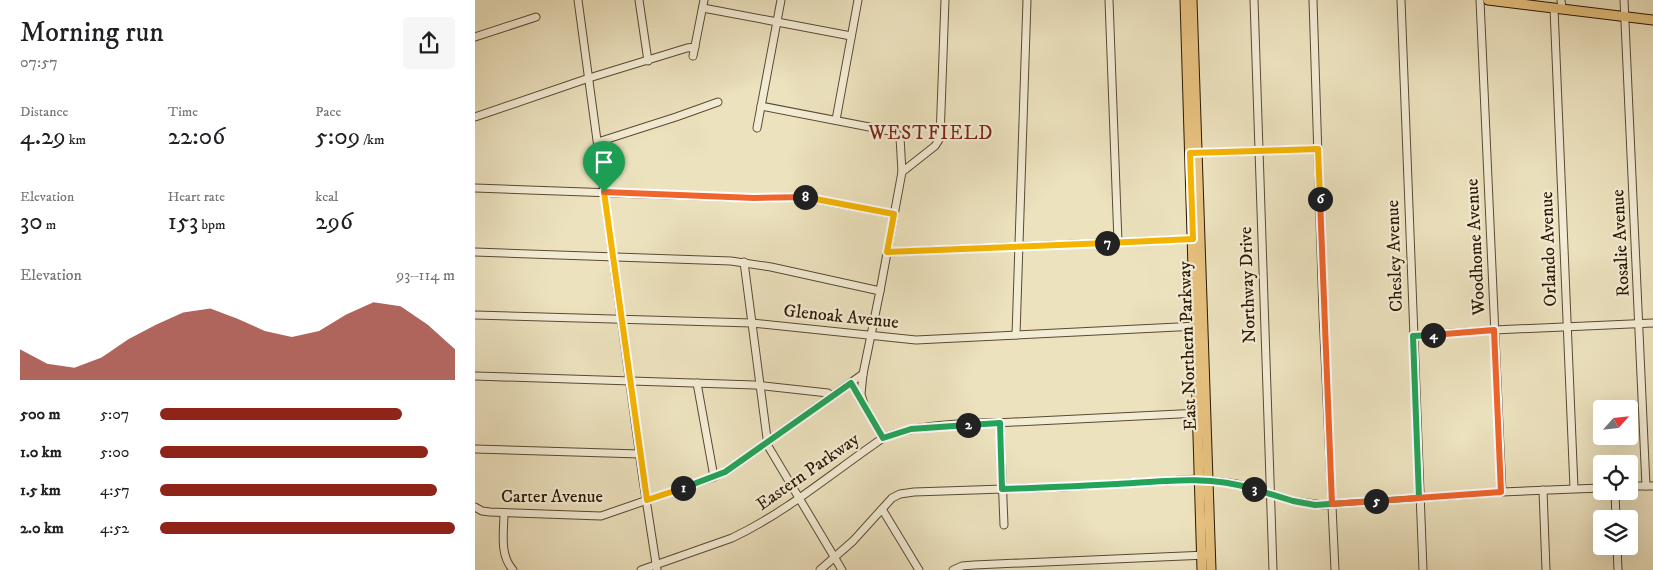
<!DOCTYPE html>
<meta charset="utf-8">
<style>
body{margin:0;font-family:"IM FELL DW Pica",serif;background:#f6f6f6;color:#202124;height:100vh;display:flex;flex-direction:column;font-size:19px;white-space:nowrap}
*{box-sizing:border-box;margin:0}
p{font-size:16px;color:#757577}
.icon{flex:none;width:28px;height:28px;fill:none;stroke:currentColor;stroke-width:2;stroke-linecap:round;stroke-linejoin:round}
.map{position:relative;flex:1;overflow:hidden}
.sheet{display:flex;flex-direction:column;background:#fff;width:475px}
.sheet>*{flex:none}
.needle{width:32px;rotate:63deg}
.controls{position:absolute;left:1118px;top:400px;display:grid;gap:10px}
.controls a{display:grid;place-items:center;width:45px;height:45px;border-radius:5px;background:#fff;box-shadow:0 5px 20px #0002;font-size:25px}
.pin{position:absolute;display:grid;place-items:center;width:42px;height:42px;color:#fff;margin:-51px -21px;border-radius:50% 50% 50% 0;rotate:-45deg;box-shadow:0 0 5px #0007}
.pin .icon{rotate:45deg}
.km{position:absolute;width:25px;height:25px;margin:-12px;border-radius:50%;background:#222;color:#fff;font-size:14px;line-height:25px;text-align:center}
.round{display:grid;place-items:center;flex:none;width:52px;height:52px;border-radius:5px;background:#f6f6f6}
.overview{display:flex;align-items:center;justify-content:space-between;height:85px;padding:0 20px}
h1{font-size:28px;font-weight:600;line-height:38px}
.figures{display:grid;grid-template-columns:repeat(3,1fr);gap:8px;height:85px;padding:5px 20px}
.figures div{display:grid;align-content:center}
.figures b{font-size:25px;font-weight:600}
.figures small{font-size:14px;font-weight:400}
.figures p{font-size:14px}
.chart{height:140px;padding:10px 20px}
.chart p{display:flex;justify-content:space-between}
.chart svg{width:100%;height:90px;margin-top:5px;fill:#8f2418;opacity:.7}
ul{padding:0 20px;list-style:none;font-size:16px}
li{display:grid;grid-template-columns:80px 60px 1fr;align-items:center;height:38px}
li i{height:12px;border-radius:6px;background:#8f2418}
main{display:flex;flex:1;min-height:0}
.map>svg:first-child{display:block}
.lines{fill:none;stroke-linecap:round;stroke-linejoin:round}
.minor-casing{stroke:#5a4a31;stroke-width:9}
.major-casing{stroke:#2a1702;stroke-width:11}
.minor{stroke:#f3ecd5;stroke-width:7}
.major{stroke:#e6c17f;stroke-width:9}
.split-1-casing{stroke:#fff;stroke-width:10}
.split-2-casing{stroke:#fff;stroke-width:10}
.split-3-casing{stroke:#fff;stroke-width:10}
.split-4-casing{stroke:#fff;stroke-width:10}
.split-5-casing{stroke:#fff;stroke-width:10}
.split-6-casing{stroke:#fff;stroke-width:10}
.split-7-casing{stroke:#fff;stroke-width:10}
.split-8-casing{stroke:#fff;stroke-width:10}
.split-9-casing{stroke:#fff;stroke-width:10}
.split-1{stroke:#f5b400;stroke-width:6}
.split-2{stroke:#22a559;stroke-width:6}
.split-3{stroke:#22a559;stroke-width:6}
.split-4{stroke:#22a559;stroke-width:6}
.split-5{stroke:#f0652b;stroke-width:6}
.split-6{stroke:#f0652b;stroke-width:6}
.split-7{stroke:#f5b400;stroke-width:6}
.split-8{stroke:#f5b400;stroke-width:6}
.split-9{stroke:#f0652b;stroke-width:6}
.labels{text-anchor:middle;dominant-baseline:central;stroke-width:4.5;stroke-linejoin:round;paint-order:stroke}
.street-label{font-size:18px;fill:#2a1702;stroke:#f3ecd5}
.neighbourhood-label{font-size:19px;letter-spacing:1px;fill:#7a1f14;stroke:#f3ecd5}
</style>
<main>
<section class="sheet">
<div class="overview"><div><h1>Morning run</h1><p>07:57</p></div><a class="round"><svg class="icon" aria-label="share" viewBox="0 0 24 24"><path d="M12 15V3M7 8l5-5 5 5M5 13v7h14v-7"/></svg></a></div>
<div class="figures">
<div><p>Distance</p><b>4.29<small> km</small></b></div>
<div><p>Time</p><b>22:06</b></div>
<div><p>Pace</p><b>5:09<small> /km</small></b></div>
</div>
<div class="figures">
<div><p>Elevation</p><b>30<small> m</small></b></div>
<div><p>Heart rate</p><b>153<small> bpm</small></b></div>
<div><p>kcal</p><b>296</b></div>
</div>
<div class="chart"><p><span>Elevation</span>93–114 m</p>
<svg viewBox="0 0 160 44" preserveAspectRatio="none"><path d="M0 44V29L10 36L20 38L30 33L40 24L50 17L60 11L70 9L80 14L90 20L100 23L110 20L120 12L130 6L140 8L150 17L160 29V44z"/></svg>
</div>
<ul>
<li><b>500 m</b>5:07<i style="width:82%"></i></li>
<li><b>1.0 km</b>5:00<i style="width:91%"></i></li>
<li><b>1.5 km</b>4:57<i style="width:94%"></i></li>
<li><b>2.0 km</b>4:52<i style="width:100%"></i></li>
</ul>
</section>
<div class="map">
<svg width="1178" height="570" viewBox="0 0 1178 570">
<rect width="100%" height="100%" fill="#ece2be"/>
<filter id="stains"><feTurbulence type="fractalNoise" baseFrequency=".004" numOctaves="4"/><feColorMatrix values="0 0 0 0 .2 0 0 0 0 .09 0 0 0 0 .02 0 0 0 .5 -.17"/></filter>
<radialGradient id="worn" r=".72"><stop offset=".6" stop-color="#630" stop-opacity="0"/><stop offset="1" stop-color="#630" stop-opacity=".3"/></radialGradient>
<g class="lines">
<g class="minor-casing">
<g id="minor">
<polyline points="103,0 168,480 182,570"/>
<polyline points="164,0 173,61"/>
<polyline points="634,0 643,242"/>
<polyline points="779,0 798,570"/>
<polyline points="838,0 848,314 860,570"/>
<polyline points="926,0 948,570"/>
<polyline points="1005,0 1027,492"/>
<polyline points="1086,0 1087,8"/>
<polyline points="1149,0 1171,486"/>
<polyline points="228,8 376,36"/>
<polyline points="1079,8 1099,488"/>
<polyline points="0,37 61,17"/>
<polyline points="218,56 229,0"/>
<polyline points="286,106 420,132 425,137 427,172"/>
<polyline points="0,117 114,78 212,48 220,47"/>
<polyline points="361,120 383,0"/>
<polyline points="282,128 306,0"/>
<polyline points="123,142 201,117 243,102"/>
<polyline points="718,153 843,149"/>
<polyline points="0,188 279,198 328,197 419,214"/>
<polyline points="0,252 256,261 296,267 405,291"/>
<polyline points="413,252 720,239"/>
<polyline points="269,262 293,446 367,570"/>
<polyline points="0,315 277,323 441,340 723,326"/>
<polyline points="541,335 552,0"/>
<polyline points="938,336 1019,330 1178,323"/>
<polyline points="0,376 280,385 353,393 357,396"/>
<polyline points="222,383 239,477"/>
<polyline points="376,383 408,438"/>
<polyline points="389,404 386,394 388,374 405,291 427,172 460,146 465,138 470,0"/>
<polyline points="525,423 529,525"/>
<polyline points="0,449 165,454"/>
<polyline points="1154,486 1178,486"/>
<polyline points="1068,490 1071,570"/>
<polyline points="1140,491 1141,519"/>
<polyline points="0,507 7,511 15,512 126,516 239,477 250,472 388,374"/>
<polyline points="407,509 444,570"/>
<path d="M29,513c0,19 -5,41 9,57"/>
<polyline points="1142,546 1143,570"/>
<path d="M166,570l91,-32c55,-26 101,-66 151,-100 38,-16 91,-14 131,-16 62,-3 124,-6 186,-9"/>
<polyline points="345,570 378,541 417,498 425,494 439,492 589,487 723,479 762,484 818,501 848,505 1027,492 1126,488"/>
<polyline points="478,570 487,566 499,565 732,555"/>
</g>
</g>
<g class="major-casing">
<g id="major">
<polyline points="710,0 727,570"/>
<polyline points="717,0 736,570"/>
<polyline points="1013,0 1178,20"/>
</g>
</g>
<use href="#minor" class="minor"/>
<use href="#major" class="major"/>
</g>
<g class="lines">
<g class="split-1-casing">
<polyline id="split-1" points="129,192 172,500 208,488"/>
</g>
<g class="split-2-casing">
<polyline id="split-2" points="208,488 250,472 376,383 408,438 436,429 493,425"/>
</g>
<g class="split-3-casing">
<path id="split-3" d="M493,425l32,-2 2,66c39,-1 77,-3 115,-5 47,-3 91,-9 137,5"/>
</g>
<g class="split-4-casing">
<polyline id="split-4" points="779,489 818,501 840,505 944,498 938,336 958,335"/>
</g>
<g class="split-5-casing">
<polyline id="split-5" points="901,501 1026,492 1019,330 958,335"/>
</g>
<g class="split-6-casing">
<polyline id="split-6" points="845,199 857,504 901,501"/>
</g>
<g class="split-7-casing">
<polyline id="split-7" points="632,243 718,239 715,153 843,149 845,199"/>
</g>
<g class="split-8-casing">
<polyline id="split-8" points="330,197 419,214 412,252 632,243"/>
</g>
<g class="split-9-casing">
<polyline id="split-9" points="129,192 279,198 330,197"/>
</g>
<use href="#split-1" class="split-1"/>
<use href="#split-2" class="split-2"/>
<use href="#split-3" class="split-3"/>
<use href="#split-4" class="split-4"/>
<use href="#split-5" class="split-5"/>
<use href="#split-6" class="split-6"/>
<use href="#split-7" class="split-7"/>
<use href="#split-8" class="split-8"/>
<use href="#split-9" class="split-9"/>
</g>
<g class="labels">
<g class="street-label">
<text transform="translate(1146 243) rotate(-93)">Rosalie Avenue</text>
<text transform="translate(1001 247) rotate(-93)">Woodhome Avenue</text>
<text transform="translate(1074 249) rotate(-92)">Orlando Avenue</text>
<text transform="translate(920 256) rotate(-92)">Chesley Avenue</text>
<text transform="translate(773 285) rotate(-92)">Northway Drive</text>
<text transform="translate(366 317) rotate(6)">Glenoak Avenue</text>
<text transform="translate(713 346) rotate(-92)">East Northern Parkway</text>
<text transform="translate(333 472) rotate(-35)">Eastern Parkway</text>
<text x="77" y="497">Carter Avenue</text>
</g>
<g class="neighbourhood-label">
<text x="456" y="133">WESTFIELD</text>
</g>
</g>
<rect width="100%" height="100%" filter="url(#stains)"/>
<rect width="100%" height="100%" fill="url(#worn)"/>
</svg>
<div class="controls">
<a><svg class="needle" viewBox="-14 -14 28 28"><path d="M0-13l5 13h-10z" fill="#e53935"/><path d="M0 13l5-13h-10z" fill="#757577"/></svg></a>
<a><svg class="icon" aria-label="locate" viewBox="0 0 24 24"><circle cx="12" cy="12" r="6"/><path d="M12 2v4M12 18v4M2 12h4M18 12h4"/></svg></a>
<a><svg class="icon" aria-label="layers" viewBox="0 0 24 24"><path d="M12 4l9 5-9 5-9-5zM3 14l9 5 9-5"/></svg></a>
</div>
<div class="pin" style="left:129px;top:192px;background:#1e9e55"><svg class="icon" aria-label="arrive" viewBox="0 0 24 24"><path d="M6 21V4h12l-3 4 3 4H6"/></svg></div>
<b class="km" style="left:208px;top:488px">1</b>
<b class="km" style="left:493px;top:425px">2</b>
<b class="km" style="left:779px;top:489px">3</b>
<b class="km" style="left:958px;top:335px">4</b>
<b class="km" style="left:901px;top:501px">5</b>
<b class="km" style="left:845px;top:199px">6</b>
<b class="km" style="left:632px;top:243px">7</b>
<b class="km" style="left:330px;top:197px">8</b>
</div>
</main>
